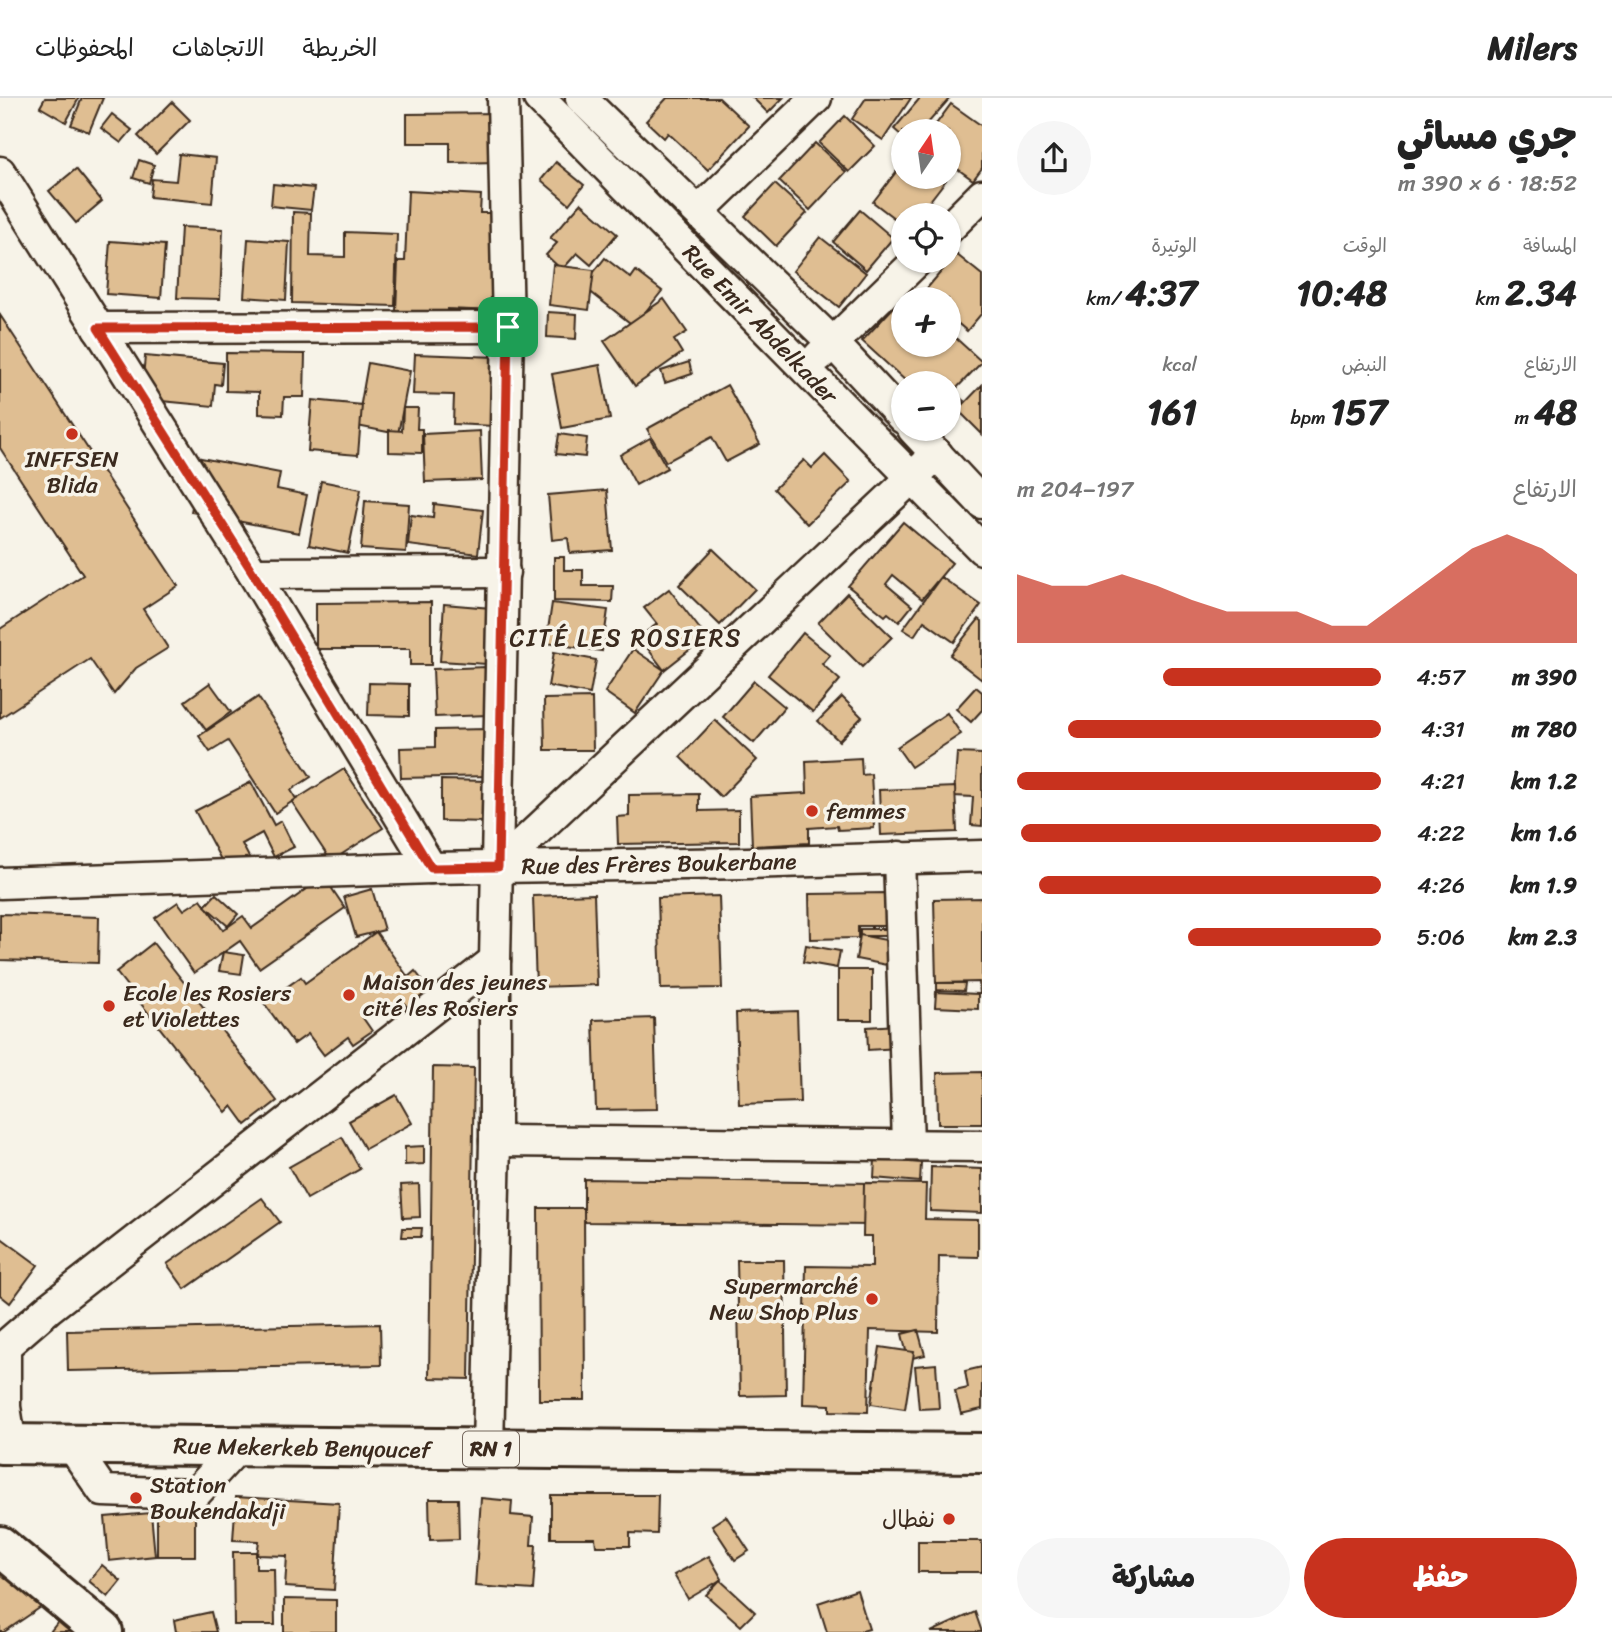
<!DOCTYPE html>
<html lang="ar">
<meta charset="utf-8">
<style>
body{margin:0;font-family:Sriracha,"Playpen Sans Arabic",sans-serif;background:#f6f6f6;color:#222;direction:rtl;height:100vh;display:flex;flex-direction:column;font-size:26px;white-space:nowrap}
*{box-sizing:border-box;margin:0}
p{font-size:23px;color:#767676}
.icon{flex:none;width:38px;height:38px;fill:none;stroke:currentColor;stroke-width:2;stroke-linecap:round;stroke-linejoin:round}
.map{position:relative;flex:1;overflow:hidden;direction:ltr}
.panel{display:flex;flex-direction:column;background:#fff;width:630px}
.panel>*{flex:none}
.needle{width:46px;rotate:13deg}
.tools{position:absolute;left:891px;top:21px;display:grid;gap:14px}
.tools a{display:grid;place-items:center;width:70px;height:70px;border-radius:50%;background:#fff;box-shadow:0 2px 5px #0004;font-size:35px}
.pin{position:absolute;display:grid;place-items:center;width:60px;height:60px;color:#fff;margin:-30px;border-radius:14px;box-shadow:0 4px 10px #0006}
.round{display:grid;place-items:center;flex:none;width:74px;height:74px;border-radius:37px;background:#f6f6f6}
.summary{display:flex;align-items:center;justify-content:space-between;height:119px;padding:0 35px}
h1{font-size:38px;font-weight:800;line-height:52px}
.figures{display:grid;grid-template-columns:repeat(3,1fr);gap:10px;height:119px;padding:7px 35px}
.figures div{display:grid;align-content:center}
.figures b{font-size:35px;font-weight:800}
.figures small{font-size:19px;font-weight:400}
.figures p{font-size:19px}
.chart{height:196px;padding:14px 35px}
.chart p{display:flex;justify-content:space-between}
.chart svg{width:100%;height:126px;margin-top:7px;fill:#c8321e;opacity:.7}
.action{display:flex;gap:14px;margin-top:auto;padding:14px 35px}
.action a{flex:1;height:80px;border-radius:42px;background:#c8321e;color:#fff;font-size:28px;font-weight:800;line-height:80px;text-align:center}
.action a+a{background:#f6f6f6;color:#222}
ul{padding:0 35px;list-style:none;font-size:23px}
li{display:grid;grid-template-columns:112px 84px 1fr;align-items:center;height:52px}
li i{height:18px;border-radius:9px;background:#c8321e}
header{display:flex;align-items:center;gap:42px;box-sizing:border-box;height:98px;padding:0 35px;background:#fff;border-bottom:2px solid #e0e0e0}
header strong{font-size:33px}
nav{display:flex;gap:38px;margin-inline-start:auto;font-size:24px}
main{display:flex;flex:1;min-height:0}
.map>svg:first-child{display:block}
.building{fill:#dfbe92;stroke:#3b2a1e;stroke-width:2}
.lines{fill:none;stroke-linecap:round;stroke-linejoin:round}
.minor-casing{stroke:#3b2a1e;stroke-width:35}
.major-casing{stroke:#3b2a1e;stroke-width:44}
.minor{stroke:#f7f3e8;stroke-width:30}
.major{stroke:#f7f3e8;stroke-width:38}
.route-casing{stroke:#fff;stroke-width:14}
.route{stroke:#c8321e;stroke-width:9}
.poi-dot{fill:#c8321e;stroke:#f7f3e8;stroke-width:2.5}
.labels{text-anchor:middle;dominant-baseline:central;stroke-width:7;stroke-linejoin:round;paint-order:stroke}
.shield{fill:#f7f3e8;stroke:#73665b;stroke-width:2}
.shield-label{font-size:21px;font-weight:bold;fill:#3b2a1e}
.street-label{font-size:23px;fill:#3b2a1e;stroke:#f7f3e8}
.poi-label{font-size:23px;fill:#3b2a1e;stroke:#f7f3e8;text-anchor:start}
.neighbourhood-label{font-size:24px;letter-spacing:2px;fill:#3b2a1e;stroke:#f7f3e8}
</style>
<header>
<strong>Milers</strong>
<nav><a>الخريطة</a><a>الاتجاهات</a><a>المحفوظات</a></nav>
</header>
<main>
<section class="panel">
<div class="summary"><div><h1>جري مسائي</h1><p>18:52 · 6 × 390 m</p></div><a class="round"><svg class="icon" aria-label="share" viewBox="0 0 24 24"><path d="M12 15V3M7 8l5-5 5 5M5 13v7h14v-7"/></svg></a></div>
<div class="figures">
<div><p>المسافة</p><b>2.34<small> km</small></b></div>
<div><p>الوقت</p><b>10:48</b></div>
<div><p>الوتيرة</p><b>4:37<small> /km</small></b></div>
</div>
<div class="figures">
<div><p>الارتفاع</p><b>48<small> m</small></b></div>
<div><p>النبض</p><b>157<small> bpm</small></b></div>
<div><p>kcal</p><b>161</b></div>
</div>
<div class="chart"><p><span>الارتفاع</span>197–204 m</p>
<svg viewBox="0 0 160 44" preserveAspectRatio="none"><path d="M0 44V20L10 24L20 24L30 20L40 24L50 29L60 33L70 33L80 33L90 38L100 38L110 29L120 20L130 11L140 6L150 11L160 20V44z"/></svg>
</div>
<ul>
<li><b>390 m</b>4:57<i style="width:60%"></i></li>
<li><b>780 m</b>4:31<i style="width:86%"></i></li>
<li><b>1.2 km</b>4:21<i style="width:100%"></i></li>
<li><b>1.6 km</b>4:22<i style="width:99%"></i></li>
<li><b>1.9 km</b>4:26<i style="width:94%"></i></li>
<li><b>2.3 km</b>5:06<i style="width:53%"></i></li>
</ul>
<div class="action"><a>حفظ</a><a>مشاركة</a></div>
</section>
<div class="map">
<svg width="982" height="1534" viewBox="0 0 982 1534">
<rect width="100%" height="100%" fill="#f7f3e8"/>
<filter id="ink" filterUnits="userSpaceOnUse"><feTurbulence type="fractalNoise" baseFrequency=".0143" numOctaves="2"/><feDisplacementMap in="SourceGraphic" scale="14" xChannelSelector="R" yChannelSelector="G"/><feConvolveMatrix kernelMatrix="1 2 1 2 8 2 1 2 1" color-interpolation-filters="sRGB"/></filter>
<g filter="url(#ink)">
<g class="building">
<polygon points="45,0 79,0 66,24 40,9"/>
<polygon points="82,0 103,0 89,34 71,27"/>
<polygon points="667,0 719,0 749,28 708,72 668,35 664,40 646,23"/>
<polygon points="753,0 783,0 768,15"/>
<polygon points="866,0 911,0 883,42 852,21"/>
<polygon points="920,0 950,0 921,33 903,33 903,39 894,31"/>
<polygon points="172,4 190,22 156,56 138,38"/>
<polygon points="951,6 982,28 982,70 973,82 948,64 948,33 931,33"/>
<polygon points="498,15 498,64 450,65 450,45 407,45 407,16"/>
<polygon points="112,16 132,32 121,45 101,30"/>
<polygon points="845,18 875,48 849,74 819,45"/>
<polygon points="815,45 846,74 810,112 779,83"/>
<polygon points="179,56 216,60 212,105 150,99 152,81 176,83"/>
<polygon points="139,62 154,67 149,85 133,80"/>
<polygon points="556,64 584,87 569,106 541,82"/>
<polygon points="903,65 903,79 942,79 946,82 919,117 903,117 903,127 873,104"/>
<polygon points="76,71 102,103 76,125 49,93"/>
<polygon points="273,86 314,90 311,112 271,108"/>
<polygon points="775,86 807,115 776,148 745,118"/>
<polygon points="408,93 481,97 480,115 493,115 491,149 499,150 495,213 448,211 448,216 396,213 398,163 405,163"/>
<polygon points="581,105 617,136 591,167 577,155 562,172 546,157 557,145 550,140"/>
<polygon points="860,112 893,140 866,172 833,144"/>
<polygon points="293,114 311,115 310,158 345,159 345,134 397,136 395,208 292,205"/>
<polygon points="181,129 223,131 220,201 177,200"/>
<polygon points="820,139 866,175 839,209 793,173"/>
<polygon points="248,141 289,144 286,202 244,199"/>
<polygon points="110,143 165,147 161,200 106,196"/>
<polygon points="956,156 982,177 982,215 967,233 948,217 948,201 930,201 923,195"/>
<polygon points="605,160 631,180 636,173 662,193 634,228 583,188"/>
<polygon points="553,167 594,172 589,212 549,207"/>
<polygon points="908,194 916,201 903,201 903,247 948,247 948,233 982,264 948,299 948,285 908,285 862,243"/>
<polygon points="664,201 687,234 674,242 682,255 635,288 604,243"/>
<polygon points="548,214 577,216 576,241 547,239"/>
<polygon points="0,217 178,488 143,511 168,550 136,570 114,596 90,561 0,620 0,531 83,477 0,350"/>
<polygon points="226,255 305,256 304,299 284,299 283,317 259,316 259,294 226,293"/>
<polygon points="415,256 497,259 494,328 453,326 454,297 413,296"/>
<polygon points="145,258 223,265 221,287 215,286 213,308 141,301"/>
<polygon points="689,264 692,276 665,285 661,273"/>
<polygon points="368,265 410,273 398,336 357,328"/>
<polygon points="600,267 610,321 562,330 552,276"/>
<polygon points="727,287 760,346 726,364 712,339 666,364 647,331"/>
<polygon points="982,287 982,336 958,312"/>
<polygon points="953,295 964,303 948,323 948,301"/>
<polygon points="312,302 362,307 358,357 308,353"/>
<polygon points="403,310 418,310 417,331 422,331 422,355 389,354 389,332 402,333"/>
<polygon points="480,333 482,382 425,384 423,336"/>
<polygon points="559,336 587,340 585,359 556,356"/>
<polygon points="650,340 667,370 636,387 620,357"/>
<polygon points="825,357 851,384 807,426 774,391 804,362 812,370"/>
<polygon points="201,360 280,375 277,391 307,397 299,435 191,414"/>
<polygon points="321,383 361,391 348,455 309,447"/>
<polygon points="607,392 612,452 570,455 568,440 552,442 548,397"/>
<polygon points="365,403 409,406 406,454 361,451"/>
<polygon points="434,406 483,412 478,456 408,447 411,417 433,420"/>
<polygon points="903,424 952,465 922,501 893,477 886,486 912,508 899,524 888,515 885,518 848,488"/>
<polygon points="713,451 755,491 720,527 679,487"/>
<polygon points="554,459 564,459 564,472 583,472 583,488 613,488 612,504 554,503"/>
<polygon points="941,479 981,507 954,544 924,523 914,538 903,531"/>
<polygon points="669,491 706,539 664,572 639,539 657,526 644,510"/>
<polygon points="847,495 892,539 862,569 818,525"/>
<polygon points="431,504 431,567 410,567 410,551 316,551 316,505"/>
<polygon points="552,505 608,512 602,553 546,545"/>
<polygon points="444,506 491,510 487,566 440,563"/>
<polygon points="979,521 982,523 982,582 950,557"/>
<polygon points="803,535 830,557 822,566 840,582 813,614 768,577"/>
<polygon points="633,551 664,572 635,615 605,594"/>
<polygon points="554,554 596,562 590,596 548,588"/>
<polygon points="486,569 488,617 435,619 433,571"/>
<polygon points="754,583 785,609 754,645 723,619"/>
<polygon points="210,585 231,614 206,632 185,603"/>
<polygon points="369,585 409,586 409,618 368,617"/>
<polygon points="976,589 982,594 982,612 971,624 956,611"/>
<polygon points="258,599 311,679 291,692 296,701 275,715 228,643 210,654 199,638"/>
<polygon points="842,599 862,619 839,643 818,623"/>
<polygon points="592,600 593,652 545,652 544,601"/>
<polygon points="947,615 961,636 911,669 897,649"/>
<polygon points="715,622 757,662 721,699 680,659"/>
<polygon points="487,631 489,678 401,680 400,650 435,649 435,632"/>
<polygon points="957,655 982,656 982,728 971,727 973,699 954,698"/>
<polygon points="861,660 862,677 871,676 874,730 838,732 837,728 809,730 809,745 752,748 750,698 807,695 806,663"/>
<polygon points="344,671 383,730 331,763 292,704"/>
<polygon points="441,682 490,683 490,724 441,723"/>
<polygon points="251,684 274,727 281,723 294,749 274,759 262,735 242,746 250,761 227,773 195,713"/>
<polygon points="955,689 957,734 881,737 879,692"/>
<polygon points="699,696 699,713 739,712 739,744 618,746 617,719 629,718 629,697"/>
<polygon points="324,779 345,810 259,870 240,843 194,875 155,820 178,804 184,812 201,801 223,832 243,818 252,830"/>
<polygon points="372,791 384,832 356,839 344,799"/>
<polygon points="887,795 888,828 858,828 858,840 810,841 809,796"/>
<polygon points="216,796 238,816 228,828 205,808"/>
<polygon points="594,796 597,887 536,889 533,798"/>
<polygon points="719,798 722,890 661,891 658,800"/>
<polygon points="982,800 982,896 980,896 979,884 936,885 934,801"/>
<polygon points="0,816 99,819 98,865 0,862"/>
<rect x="860" y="831" width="26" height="7"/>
<polygon points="376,834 408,879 415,873 430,892 407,909 402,902 382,916 375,906 361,917 372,933 353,946 348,939 324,957 308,936 294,946 264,905 301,879 305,885"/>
<polygon points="860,837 896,844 892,868 856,861"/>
<polygon points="153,845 277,1003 246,1027 232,1008 226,1014 116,874"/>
<polygon points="806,847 840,853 837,870 803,864"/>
<polygon points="223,854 244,857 241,876 219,873"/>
<rect x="838" y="872" width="34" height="50"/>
<polygon points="937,885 965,885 964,893 937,892"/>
<polygon points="936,894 978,896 978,911 935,909"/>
<polygon points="797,913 800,1004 739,1006 736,915"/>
<polygon points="654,920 657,1011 596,1012 593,922"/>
<polygon points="897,927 898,950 868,952 867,929"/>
<polygon points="433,969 474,970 469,1281 429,1280"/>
<polygon points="982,974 982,1026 938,1026 937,975"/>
<polygon points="396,997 412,1025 365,1051 349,1023"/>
<polygon points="342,1039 360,1071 307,1101 289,1069"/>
<polygon points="424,1048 424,1066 405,1067 405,1049"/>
<polygon points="875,1061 921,1065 920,1084 874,1080"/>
<polygon points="931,1069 982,1071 982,1115 930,1113"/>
<polygon points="584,1081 872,1085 872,1127 584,1124"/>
<polygon points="864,1085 926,1086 925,1121 978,1122 978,1159 939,1158 938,1234 870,1232 868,1314 830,1313 830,1307 803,1306 806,1168 872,1169 872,1138 863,1138"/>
<polygon points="419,1086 420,1119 403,1120 401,1087"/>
<polygon points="262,1100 280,1124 185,1191 167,1166"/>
<polygon points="538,1110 584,1110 585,1302 539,1302"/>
<polygon points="403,1130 422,1130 421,1139 402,1139"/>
<polygon points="0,1139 38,1167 10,1205 0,1197"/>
<polygon points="737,1162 784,1162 786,1297 740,1298"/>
<polygon points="380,1226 381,1267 68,1273 67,1233"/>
<polygon points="918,1232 925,1257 908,1261 902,1236"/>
<polygon points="880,1249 914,1254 905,1311 871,1306"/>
<polygon points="936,1266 939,1310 919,1311 915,1268"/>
<polygon points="982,1269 982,1311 961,1316 955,1293 968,1290 965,1273"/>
<polygon points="551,1397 658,1397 657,1436 630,1435 630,1448 596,1448 595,1440 551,1440"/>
<polygon points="236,1399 339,1405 334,1492 285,1489 287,1458 257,1457 259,1443 233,1442"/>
<polygon points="481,1400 512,1403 511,1417 533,1419 531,1447 536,1447 533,1492 475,1488"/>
<polygon points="429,1401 458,1401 459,1441 430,1442"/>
<rect x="157" y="1409" width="38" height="49"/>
<polygon points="151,1415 155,1458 109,1463 105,1419"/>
<polygon points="726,1418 749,1453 735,1462 712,1427"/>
<rect x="918" y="1443" width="64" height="31"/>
<polygon points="233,1454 256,1454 256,1471 274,1471 275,1527 234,1527"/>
<polygon points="709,1458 722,1481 688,1501 674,1477"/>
<polygon points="0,1462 50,1503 4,1534 0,1534"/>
<polygon points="102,1467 121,1483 108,1499 89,1483"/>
<polygon points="720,1482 755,1514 741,1528 706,1497"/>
<polygon points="857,1492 869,1531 859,1534 827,1534 818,1505"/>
<polygon points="284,1501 336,1502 336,1534 284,1534"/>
<polygon points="211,1514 216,1534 176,1534 174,1522"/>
<polygon points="975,1514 982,1534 931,1534"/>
<polygon points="62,1519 82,1534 50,1534"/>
</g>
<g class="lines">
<g class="minor-casing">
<g id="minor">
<polyline points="539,0 982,451"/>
<polyline points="581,0 834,246 903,320"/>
<polyline points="0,74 253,475 431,770"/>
<polyline points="699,113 816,0"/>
<polyline points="948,131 982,97"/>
<polyline points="98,230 508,229"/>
<polyline points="819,258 917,163"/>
<polyline points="913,331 982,405"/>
<polyline points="253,475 504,474"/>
<polyline points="899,759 908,1046"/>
<polyline points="498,769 937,356"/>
<polyline points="0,785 431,770 747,765 982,758"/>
<polyline points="495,1043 982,1048"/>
<polyline points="11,1347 5,1309 5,1248 49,1210 495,862"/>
<polyline points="72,1348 103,1393 195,1396 238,1349"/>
<polyline points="488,1351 495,1043 495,862 508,229 503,0"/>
</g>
</g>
<g class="major-casing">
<g id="major">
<polyline points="0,1346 982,1355"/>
<polyline points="0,1448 103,1534"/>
</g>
</g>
<use href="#minor" class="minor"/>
<use href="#major" class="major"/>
</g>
</g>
<g class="lines" filter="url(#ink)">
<g class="route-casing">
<polygon id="route" points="508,229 498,769 431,770 253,475 98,230"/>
</g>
<use href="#route" class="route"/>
</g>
<g class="poi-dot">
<circle cx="72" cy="336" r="7"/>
<circle cx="812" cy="713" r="7"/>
<circle cx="349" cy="897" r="7"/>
<circle cx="109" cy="908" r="7"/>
<circle cx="872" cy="1201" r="7"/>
<circle cx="136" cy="1400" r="7"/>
<circle cx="949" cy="1421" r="7"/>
</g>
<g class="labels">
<rect class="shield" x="463" y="1333.5" width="56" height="35" rx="5"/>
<g class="shield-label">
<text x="491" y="1351">RN 1</text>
</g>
<g class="street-label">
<text transform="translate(760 226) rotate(46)">Rue Emir Abdelkader</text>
<text transform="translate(659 766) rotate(-1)">Rue des Frères Boukerbane</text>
<text transform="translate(302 1350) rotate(1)">Rue Mekerkeb Benyoucef</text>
</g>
<g class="poi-label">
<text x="72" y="361" text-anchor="middle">INFFSEN<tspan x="72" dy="26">Blida</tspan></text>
<text x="826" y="713">femmes</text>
<text x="363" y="884">Maison des jeunes<tspan x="363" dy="26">cité les Rosiers</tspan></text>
<text x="123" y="895">Ecole les Rosiers<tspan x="123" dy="26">et Violettes</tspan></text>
<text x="858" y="1188" text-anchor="end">Supermarché<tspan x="858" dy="26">New Shop Plus</tspan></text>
<text x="150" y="1387">Station<tspan x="150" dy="26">Boukendakdji</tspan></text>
<text x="935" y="1421" text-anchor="end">نفطال</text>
</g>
<g class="neighbourhood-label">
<text x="626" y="540">CITÉ LES ROSIERS</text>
</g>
</g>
</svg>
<div class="tools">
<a><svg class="needle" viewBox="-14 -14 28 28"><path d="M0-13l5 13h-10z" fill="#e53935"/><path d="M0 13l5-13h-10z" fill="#767676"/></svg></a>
<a><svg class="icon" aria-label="locate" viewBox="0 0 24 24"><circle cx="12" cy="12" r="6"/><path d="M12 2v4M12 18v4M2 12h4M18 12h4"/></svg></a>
<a>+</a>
<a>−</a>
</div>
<div class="pin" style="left:508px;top:229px;background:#1e9e55"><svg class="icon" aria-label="arrive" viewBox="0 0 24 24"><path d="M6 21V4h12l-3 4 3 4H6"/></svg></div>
</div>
</main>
